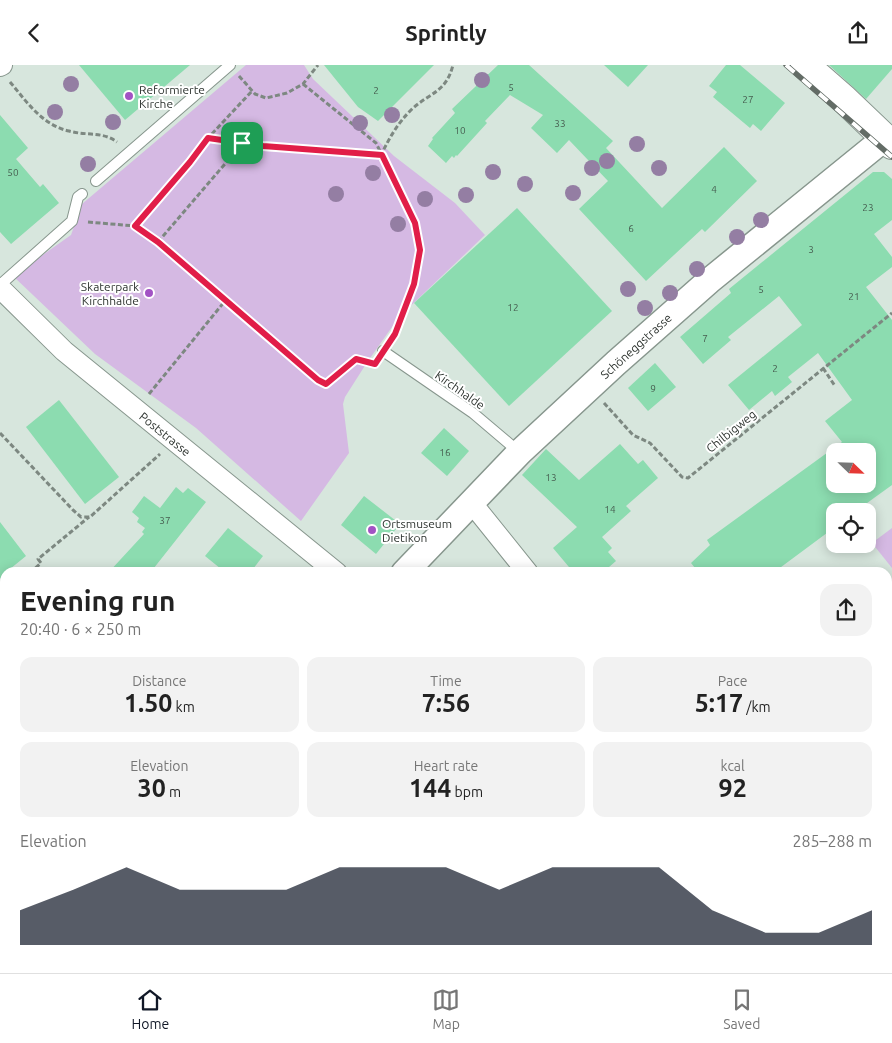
<!DOCTYPE html>
<meta charset="utf-8">
<style>
body{margin:0;font-family:Ubuntu,sans-serif;background:#f2f2f2;color:#222;height:100vh;display:flex;flex-direction:column;font-size:19px;white-space:nowrap}
*{box-sizing:border-box;margin:0}
p{font-size:16px;color:#767676}
.icon{flex:none;width:28px;height:28px;fill:none;stroke:currentColor;stroke-width:2;stroke-linecap:round;stroke-linejoin:round}
.map{position:relative;flex:1;overflow:hidden}
.sheet{position:absolute;left:0px;top:502px;width:892px;height:406px;display:flex;flex-direction:column;background:#fff;border-radius:15px 15px 0 0;box-shadow:0 2px 12px #0003}
.sheet>*{flex:none}
.needle{width:32px;rotate:113deg}
.controls{position:absolute;left:826px;top:378px;display:grid;gap:10px}
.controls a{display:grid;place-items:center;width:50px;height:50px;border-radius:10px;background:#fff;box-shadow:0 2px 12px #0003;font-size:25px}
.pin{position:absolute;display:grid;place-items:center;width:42px;height:42px;color:#fff;margin:-21px;border-radius:10px;box-shadow:0 2px 8px #0006}
.round{display:grid;place-items:center;flex:none;width:52px;height:52px;border-radius:15px;background:#f2f2f2}
.head{display:flex;align-items:center;justify-content:space-between;height:85px;padding:0 20px}
h1{font-size:28px;font-weight:600;line-height:38px}
.figures{display:grid;grid-template-columns:repeat(3,1fr);gap:8px;height:85px;padding:5px 20px}
.figures div{display:grid;align-content:center;border-radius:12px;background:#f2f2f2;text-align:center}
.figures b{font-size:25px;font-weight:600}
.figures small{font-size:14px;font-weight:400}
.figures p{font-size:14px}
.chart{height:140px;padding:10px 20px}
.chart p{display:flex;justify-content:space-between}
.chart svg{width:100%;height:90px;margin-top:5px;fill:#111827;opacity:.7}
header{display:flex;justify-content:space-between;align-items:center;height:65px;padding:0 20px;background:#fff;font-size:22px;font-weight:600}
.menu{display:flex;justify-content:space-around;align-items:center;height:70px;border-top:1px solid #e0e0e0;background:#fff;font-size:14px;color:#767676}
.menu a{display:grid;justify-items:center;gap:2px}
.menu .active{color:#111827}
.map>svg:first-child{display:block}
.green{fill:#d5b9e3}
.building{fill:#8cdcb0;fill-rule:evenodd}
.lines{fill:none;stroke-linecap:round;stroke-linejoin:round}
.service-casing{stroke:#87968d;stroke-width:12}
.minor-casing{stroke:#87968d;stroke-width:22}
.tertiary-casing{stroke:#87968d;stroke-width:28}
.secondary-casing{stroke:#87968d;stroke-width:30}
.path{stroke:#7d8881;stroke-width:3;stroke-dasharray:5 2.5;stroke-linecap:butt}
.service{stroke:#fff;stroke-width:10}
.minor{stroke:#fff;stroke-width:20}
.tertiary{stroke:#fff;stroke-width:25}
.secondary{stroke:#fff;stroke-width:28}
.rail-casing{stroke:#636c66;stroke-width:5.5}
.rail{stroke:#fff;stroke-width:4;stroke-dasharray:11;stroke-linecap:butt}
.tree{fill:#947ea3}
.route-casing{stroke:#fff;stroke-width:10}
.route{stroke:#e11d48;stroke-width:6}
.poi-dot{fill:#a253c4;stroke:#fff;stroke-width:2}
.labels{text-anchor:middle;dominant-baseline:central;stroke-width:4;stroke-linejoin:round;paint-order:stroke}
.number-label{font-size:10px;fill:#465e50}
.poi-label{font-size:12px;fill:#2e3430;stroke:#fff;text-anchor:start}
.street-label{font-size:12px;fill:#2e3430;stroke:#fff}
</style>
<header><svg class="icon" aria-label="back" viewBox="0 0 24 24"><path d="M15 5l-7 7 7 7"/></svg>Sprintly<svg class="icon" aria-label="share" viewBox="0 0 24 24"><path d="M12 15V3M7 8l5-5 5 5M5 13v7h14v-7"/></svg></header>
<div class="map">
<svg width="892" height="908" viewBox="0 0 892 908">
<rect width="100%" height="100%" fill="#d7e6dd"/>
<g class="green">
<polygon points="246,0 304,0 313,14 394,91 455,138 485,170 399,252 366,299 345,332 343,339 349,388 301,456 196,363 95,289 13,211 71,170 82,139"/>
<polygon points="892,463 892,503 872,478"/>
</g>
<g class="building">
<polygon points="79,0 190,0 125,55"/>
<polygon points="324,0 434,0 378,56 358,42"/>
<polygon points="498,0 529,0 613,76 606,83 662,143 724,82 757,116 705,167 702,164 646,216 579,144 608,116 569,75 557,88 531,63 543,50 510,30 485,56 487,58 457,91 456,90 454,93 452,91 446,98 428,81 433,74 432,73 455,48 452,44"/>
<polygon points="604,0 648,0 628,22"/>
<polygon points="726,0 740,0 785,38 761,66 753,59 750,63 713,32 717,27 709,21"/>
<polygon points="829,0 892,0 892,4 866,34"/>
<polygon points="0,50 28,83 16,94 40,122 43,119 59,138 11,179 0,167"/>
<path d="M873,107h11l8,7v41l-18,14 18,23v10l-26,20 26,33v165l-36,26h-21v16l-62,46h-74l-8,-10 19,-18 -3,-5 135,-98 -17,-21 27,-21 -34,-47 -30,24 4,5 -17,14 -3,-5 -23,19 -21,-25 74,-60 -23,-29 -51,41 3,3 -28,24 -23,-27 51,-44 -2,-4zM835,386h33v33h-33z"/>
<polygon points="517,143 612,246 509,341 414,238"/>
<polygon points="655,298 676,322 648,346 628,323"/>
<polygon points="59,335 119,412 85,439 26,362"/>
<polygon points="444,363 469,386 447,411 421,388"/>
<polygon points="620,379 638,399 643,395 658,413 626,441 631,446 602,472 612,483 608,487 616,496 602,508 574,508 553,483 577,462 522,410 546,384 579,415"/>
<polygon points="176,422 183,428 188,423 206,437 150,508 108,508 144,469 142,467 145,463 137,457 139,453 132,447 144,431 160,443"/>
<polygon points="364,431 400,459 376,489 341,460"/>
<polygon points="0,457 26,491 5,508 0,514"/>
<polygon points="228,463 263,491 250,508 226,508 205,491"/>
</g>
<g class="lines">
<g class="service-casing">
<g id="service">
<polyline points="96,116 230,0"/>
<polyline points="0,220 72,156 78,132 82,129"/>
<polyline points="383,286 473,348 519,387"/>
</g>
</g>
<g class="minor-casing">
<g id="minor">
<polyline points="0,1 2,0"/>
<polyline points="0,223 64,286 337,508"/>
<polyline points="471,437 528,508"/>
<polyline points="0,611 5,618"/>
<polyline points="888,762 892,761"/>
<polyline points="667,904 669,908"/>
<polyline points="499,908 505,904"/>
</g>
</g>
<g class="tertiary-casing">
<g id="tertiary">
<polyline points="404,508 520,387 616,298 709,216 885,73"/>
<polyline points="0,863 5,860"/>
<polyline points="140,904 142,908"/>
</g>
</g>
<g class="secondary-casing">
<polyline id="secondary" points="805,0 844,34 892,80"/>
</g>
<g class="path">
<polyline points="239,11 255,29 266,33 287,28 303,19 318,0"/>
<path d="M10,17c17,20 32,43 59,49 17,5 33,0 48,11"/>
<polyline points="303,19 376,78 415,158 420,185 414,219 392,274"/>
<path d="M208,73l55,8 118,9c9,-18 16,-31 31,-46 17,-16 34,-16 41,-44"/>
<polyline points="88,157 135,161 158,177 318,315 326,319 356,294 372,298"/>
<polyline points="135,161 190,97 208,73 252,26"/>
<polyline points="158,177 242,79"/>
<polyline points="823,303 835,321"/>
<polyline points="149,329 225,236"/>
<polyline points="604,338 633,370 650,378 682,412 688,413 892,248"/>
<polyline points="0,368 73,445 81,452 90,452 160,389"/>
<polyline points="30,508 41,498 38,494 89,452"/>
<polyline points="0,532 5,528"/>
<polyline points="0,699 5,696"/>
</g>
<use href="#service" class="service"/>
<use href="#minor" class="minor"/>
<use href="#tertiary" class="tertiary"/>
<use href="#secondary" class="secondary"/>
<g class="rail-casing">
<polyline id="rail" points="786,0 892,92"/>
</g>
<use href="#rail" class="rail"/>
</g>
<g class="tree">
<circle cx="482" cy="15" r="8"/>
<circle cx="71" cy="19" r="8"/>
<circle cx="55" cy="47" r="8"/>
<circle cx="392" cy="50" r="8"/>
<circle cx="113" cy="57" r="8"/>
<circle cx="360" cy="58" r="8"/>
<circle cx="637" cy="79" r="8"/>
<circle cx="607" cy="96" r="8"/>
<circle cx="88" cy="99" r="8"/>
<circle cx="592" cy="103" r="8"/>
<circle cx="659" cy="103" r="8"/>
<circle cx="493" cy="107" r="8"/>
<circle cx="373" cy="108" r="8"/>
<circle cx="525" cy="119" r="8"/>
<circle cx="573" cy="128" r="8"/>
<circle cx="336" cy="129" r="8"/>
<circle cx="466" cy="130" r="8"/>
<circle cx="425" cy="134" r="8"/>
<circle cx="761" cy="155" r="8"/>
<circle cx="398" cy="159" r="8"/>
<circle cx="737" cy="172" r="8"/>
<circle cx="697" cy="204" r="8"/>
<circle cx="628" cy="224" r="8"/>
<circle cx="670" cy="228" r="8"/>
<circle cx="645" cy="243" r="8"/>
</g>
<g class="lines">
<g class="route-casing">
<polygon id="route" points="208,73 263,81 382,90 415,158 420,185 414,219 395,269 375,299 356,294 326,319 318,315 158,177 135,161 190,97"/>
</g>
<use href="#route" class="route"/>
</g>
<g class="poi-dot">
<circle cx="129" cy="31" r="5"/>
<circle cx="149" cy="228" r="5"/>
<circle cx="372" cy="465" r="5"/>
</g>
<g class="labels">
<g class="number-label">
<text x="511" y="22">5</text>
<text x="376" y="25">2</text>
<text x="748" y="34">27</text>
<text x="560" y="58">33</text>
<text x="460" y="65">10</text>
<text x="13" y="107">50</text>
<text x="714" y="124">4</text>
<text x="868" y="142">23</text>
<text x="631" y="163">6</text>
<text x="811" y="184">3</text>
<text x="761" y="224">5</text>
<text x="854" y="231">21</text>
<text x="513" y="242">12</text>
<text x="705" y="273">7</text>
<text x="775" y="303">2</text>
<text x="653" y="323">9</text>
<text x="445" y="387">16</text>
<text x="551" y="412">13</text>
<text x="610" y="444">14</text>
<text x="165" y="455">37</text>
</g>
<g class="poi-label">
<text x="139" y="24">Reformierte<tspan x="139" dy="14">Kirche</tspan></text>
<text x="139" y="221" text-anchor="end">Skaterpark<tspan x="139" dy="14">Kirchhalde</tspan></text>
<text x="382" y="458">Ortsmuseum<tspan x="382" dy="14">Dietikon</tspan></text>
</g>
<g class="street-label">
<text transform="translate(636 281) rotate(-42)">Schöneggstrasse</text>
<text transform="translate(460 325) rotate(35)">Kirchhalde</text>
<text transform="translate(731 366) rotate(-39)">Chilbigweg</text>
<text transform="translate(165 369) rotate(39)">Poststrasse</text>
</g>
</g>
</svg>
<div class="controls">
<a><svg class="needle" viewBox="-14 -14 28 28"><path d="M0-13l5 13h-10z" fill="#e53935"/><path d="M0 13l5-13h-10z" fill="#767676"/></svg></a>
<a><svg class="icon" aria-label="locate" viewBox="0 0 24 24"><circle cx="12" cy="12" r="6"/><path d="M12 2v4M12 18v4M2 12h4M18 12h4"/></svg></a>
</div>
<div class="pin" style="left:242px;top:78px;background:#1e9e55"><svg class="icon" aria-label="arrive" viewBox="0 0 24 24"><path d="M6 21V4h12l-3 4 3 4H6"/></svg></div>
<section class="sheet">
<div class="head"><div><h1>Evening run</h1><p>20:40 · 6 × 250 m</p></div><a class="round"><svg class="icon" aria-label="share" viewBox="0 0 24 24"><path d="M12 15V3M7 8l5-5 5 5M5 13v7h14v-7"/></svg></a></div>
<div class="figures">
<div><p>Distance</p><b>1.50<small> km</small></b></div>
<div><p>Time</p><b>7:56</b></div>
<div><p>Pace</p><b>5:17<small> /km</small></b></div>
</div>
<div class="figures">
<div><p>Elevation</p><b>30<small> m</small></b></div>
<div><p>Heart rate</p><b>144<small> bpm</small></b></div>
<div><p>kcal</p><b>92</b></div>
</div>
<div class="chart"><p><span>Elevation</span>285–288 m</p>
<svg viewBox="0 0 160 44" preserveAspectRatio="none"><path d="M0 44V27L10 17L20 6L30 17L40 17L50 17L60 6L70 6L80 6L90 17L100 6L110 6L120 6L130 27L140 38L150 38L160 27V44z"/></svg>
</div>
</section>
</div>
<nav class="menu">
<a class="active"><svg class="icon" aria-label="home" viewBox="0 0 24 24"><path d="M3 11l9-7 9 7M6 9v11h12V9"/></svg>Home</a>
<a><svg class="icon" aria-label="map" viewBox="0 0 24 24"><path d="M3 6l6-2 6 2 6-2v14l-6 2-6-2-6 2zM9 4v14M15 6v14"/></svg>Map</a>
<a><svg class="icon" aria-label="saved" viewBox="0 0 24 24"><path d="M7 4h10v16l-5-4-5 4z"/></svg>Saved</a>
</nav>
